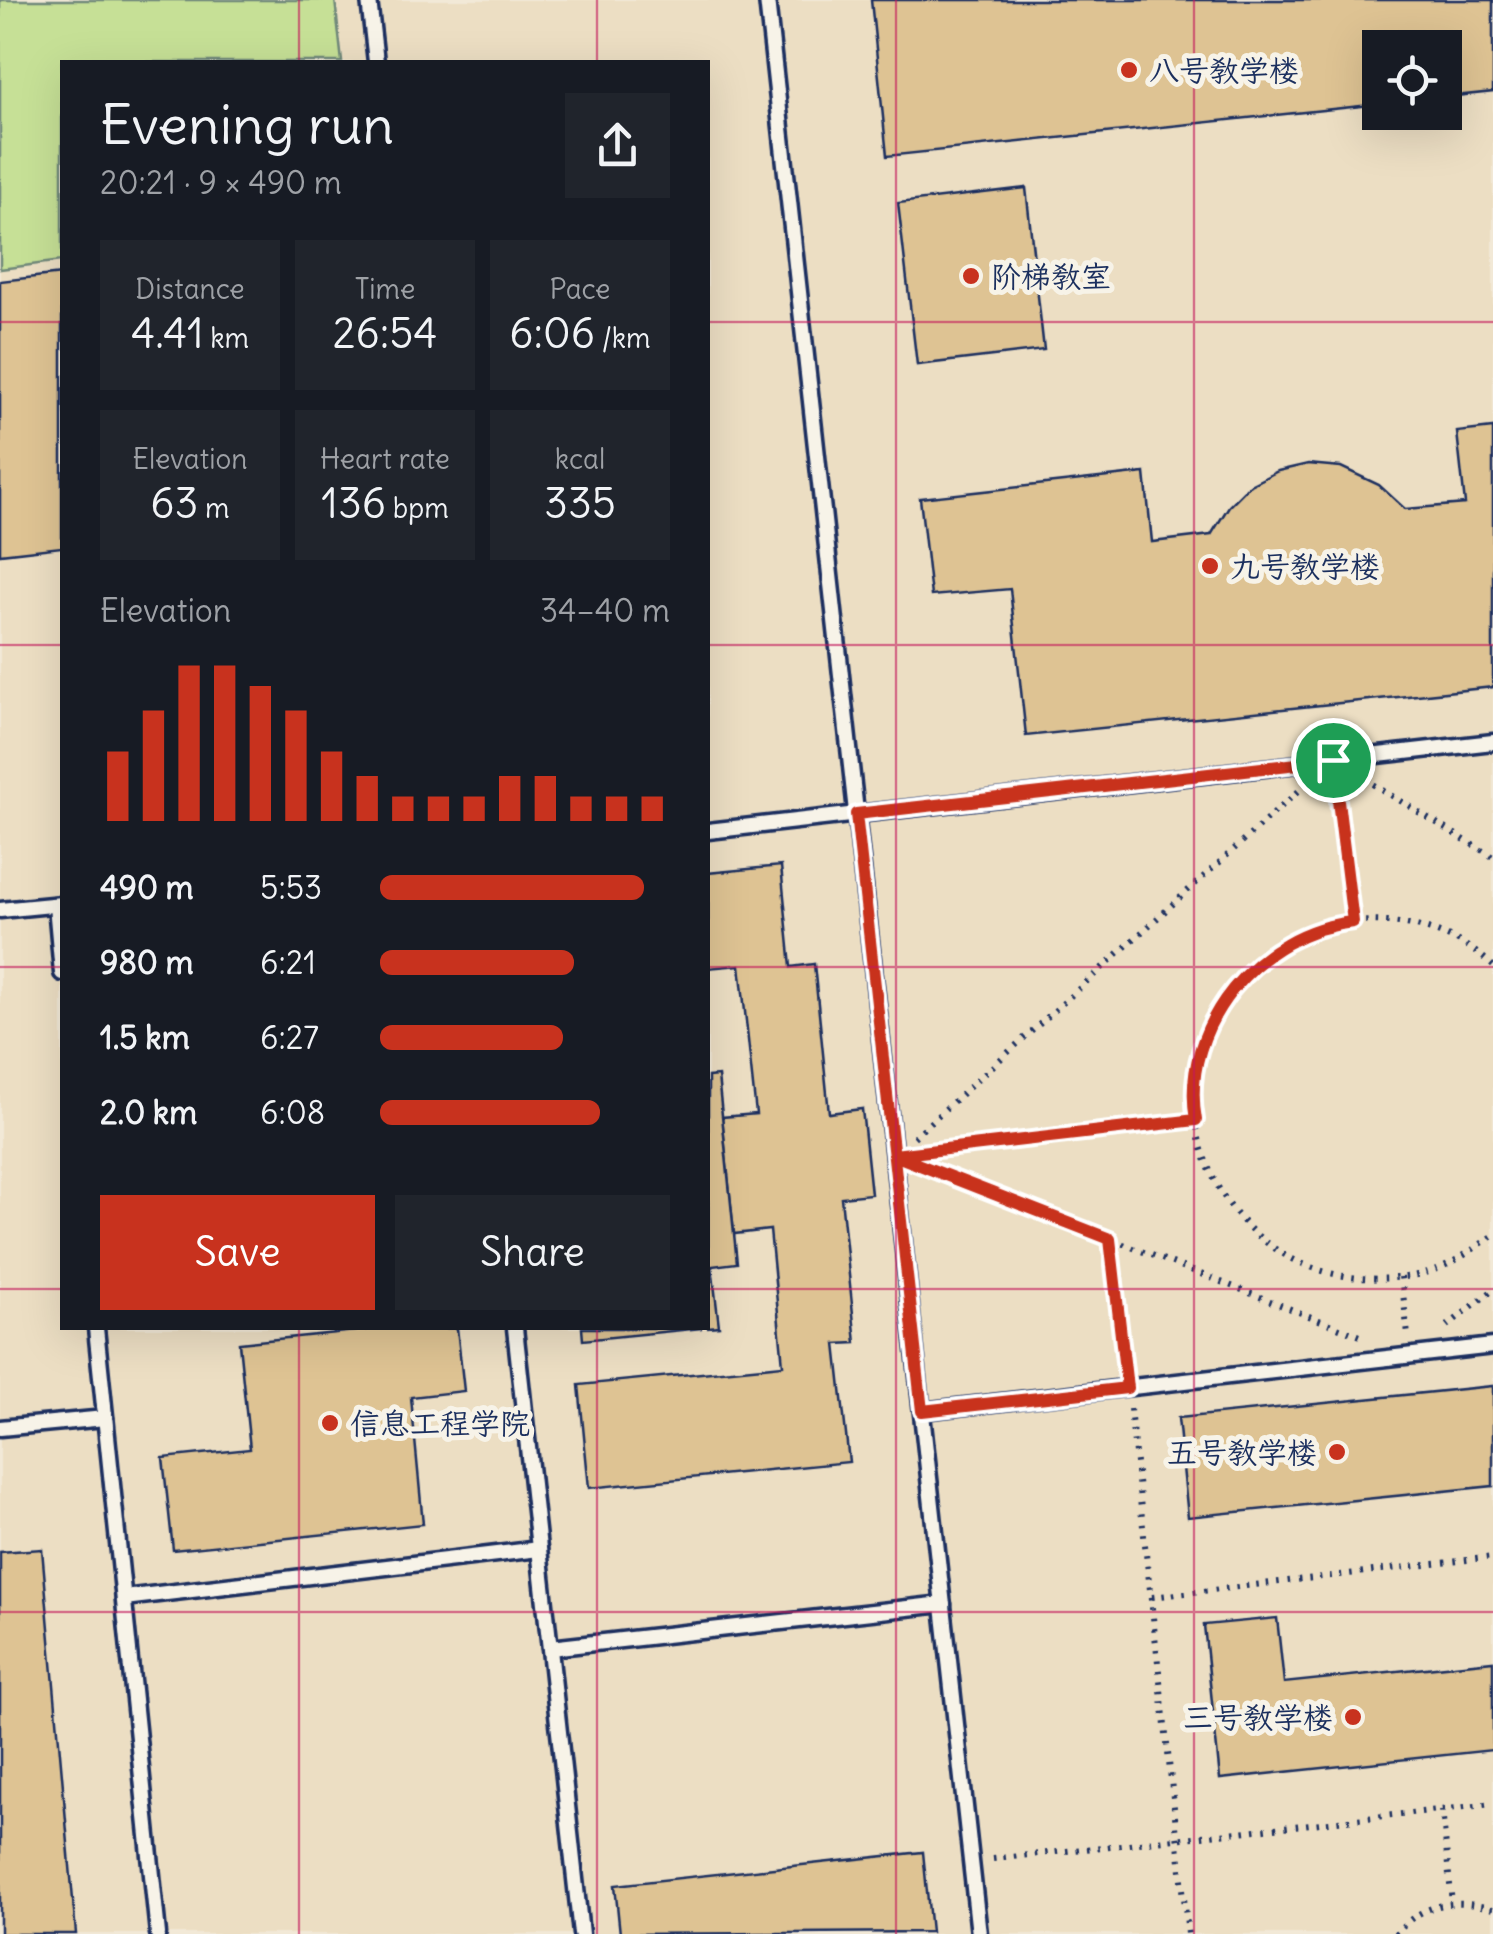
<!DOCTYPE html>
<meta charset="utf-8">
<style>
body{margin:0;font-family:Delius,"LXGW WenKai TC",sans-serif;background:#20242c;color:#f1f3f6;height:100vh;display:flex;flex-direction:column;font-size:38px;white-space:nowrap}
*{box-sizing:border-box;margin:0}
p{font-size:32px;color:#9ea1a6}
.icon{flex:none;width:55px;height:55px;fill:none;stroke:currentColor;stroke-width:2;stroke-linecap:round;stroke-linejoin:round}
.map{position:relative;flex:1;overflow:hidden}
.details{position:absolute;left:60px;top:60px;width:650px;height:1270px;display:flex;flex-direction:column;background:#171b24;border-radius:0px;box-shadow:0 10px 40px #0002}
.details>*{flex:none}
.tools{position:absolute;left:1362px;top:30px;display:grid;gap:20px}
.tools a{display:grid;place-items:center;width:100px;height:100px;border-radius:0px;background:#171b24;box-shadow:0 10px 40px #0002;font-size:50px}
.pin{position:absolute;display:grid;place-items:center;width:85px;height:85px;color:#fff;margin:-42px;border:5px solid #fff;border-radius:50%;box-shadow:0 2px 10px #0007}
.round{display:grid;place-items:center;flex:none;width:105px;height:105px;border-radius:0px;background:#20242c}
.overview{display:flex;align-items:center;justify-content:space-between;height:170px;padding:0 40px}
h1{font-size:55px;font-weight:600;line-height:75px}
.metrics{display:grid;grid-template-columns:repeat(3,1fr);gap:15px;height:170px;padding:10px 40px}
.metrics div{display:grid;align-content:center;border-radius:0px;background:#20242c;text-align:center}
.metrics b{font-size:42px;font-weight:600}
.metrics small{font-size:28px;font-weight:400}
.metrics p{font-size:28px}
.chart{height:280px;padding:20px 40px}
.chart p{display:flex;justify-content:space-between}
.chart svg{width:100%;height:180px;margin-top:10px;stroke:#c8321e;stroke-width:6}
.button{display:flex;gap:20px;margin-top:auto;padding:20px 40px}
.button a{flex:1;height:115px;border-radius:0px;background:#c8321e;color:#fff;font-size:40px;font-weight:600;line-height:115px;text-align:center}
.button a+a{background:#20242c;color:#f1f3f6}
ul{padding:0 40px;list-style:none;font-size:32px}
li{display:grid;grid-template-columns:160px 120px 1fr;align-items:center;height:75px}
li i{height:25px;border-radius:12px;background:#c8321e}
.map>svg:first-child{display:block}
.built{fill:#ecdec3;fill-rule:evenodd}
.green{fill:#c6e096;stroke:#70887a;stroke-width:2.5}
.building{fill:#dec393;stroke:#1b2f5e;stroke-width:2.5}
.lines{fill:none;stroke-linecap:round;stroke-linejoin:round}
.service-casing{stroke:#1b2f5e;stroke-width:21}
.path{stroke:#1b2f5e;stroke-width:6;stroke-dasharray:2.5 8;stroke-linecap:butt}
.service{stroke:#f7f3e8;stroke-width:14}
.route-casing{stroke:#fff;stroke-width:20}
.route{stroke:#c8321e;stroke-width:12}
.grid{fill:none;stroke:#c2185b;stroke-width:2.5;stroke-opacity:0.55}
.poi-dot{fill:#c8321e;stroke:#f7f3e8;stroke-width:4}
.labels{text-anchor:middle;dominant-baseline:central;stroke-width:10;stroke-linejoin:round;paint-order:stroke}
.poi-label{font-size:30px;fill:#1b2f5e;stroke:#f7f3e8;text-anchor:start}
</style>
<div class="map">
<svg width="1493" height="1934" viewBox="0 0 1493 1934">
<rect width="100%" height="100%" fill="#f2e9d7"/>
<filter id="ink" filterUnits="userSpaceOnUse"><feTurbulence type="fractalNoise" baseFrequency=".01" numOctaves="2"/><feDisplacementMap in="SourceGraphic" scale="20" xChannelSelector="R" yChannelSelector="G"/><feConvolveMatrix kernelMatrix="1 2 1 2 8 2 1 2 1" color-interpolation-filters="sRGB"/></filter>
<g filter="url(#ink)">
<path class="built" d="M0,0h1493v1934h-1493zM1380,48h65v64h-65zM62,62h646v1266h-646z"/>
<polygon class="green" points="0,0 335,0 342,62 62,62 62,261 0,269"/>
<g class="building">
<polygon points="871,0 1493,0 1493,92 1445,97 1445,48 1380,48 1380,104 887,156"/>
<polygon points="1026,188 1044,350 917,365 898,203"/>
<polygon points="62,274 62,547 0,554 0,281"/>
<polygon points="1493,428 1493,687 1026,736 1010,589 931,596 920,498 1145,473 1152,542 1211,535 1229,506 1250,485 1278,471 1308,464 1341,467 1379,485 1405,509 1465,504 1457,432"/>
<polygon points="781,866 791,967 814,964 829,1113 862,1109 871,1194 841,1197 856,1343 836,1344 849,1462 589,1488 579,1385 783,1365 770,1230 734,1234 722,1117 756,1114 740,965 708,968 708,873"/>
<polygon points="718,1076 737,1263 712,1266 719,1326 708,1327 708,1077"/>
<polygon points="385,1328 457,1328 464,1391 411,1397 423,1524 173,1550 163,1458 250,1449 239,1343"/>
<polygon points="582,1328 702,1328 583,1340"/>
<polygon points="1493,1386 1493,1486 1188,1517 1178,1418"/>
<polygon points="42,1549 76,1934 0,1934 0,1552"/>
<polygon points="1277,1618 1284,1683 1493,1661 1493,1750 1220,1779 1204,1625"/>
<polygon points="923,1852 931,1932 620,1934 615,1885"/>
</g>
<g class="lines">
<g class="service-casing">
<g id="service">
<polyline points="369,0 376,62"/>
<polyline points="767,0 979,1934"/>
<polyline points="708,831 1493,742"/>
<polyline points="56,905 62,973"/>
<polyline points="0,910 62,904"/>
<polyline points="96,1328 158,1934"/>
<polyline points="515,1328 581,1934"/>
<polyline points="922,1411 1493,1346"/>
<polyline points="0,1428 105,1418"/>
<polyline points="124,1598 539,1549"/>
<polyline points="550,1648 943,1604"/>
</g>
</g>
<g class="path">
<polyline points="1364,779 1493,857"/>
<polyline points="1335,781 1353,922"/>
<path d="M1493,966c-38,-36 -89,-48 -140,-44 -30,2 -59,16 -83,32 -139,94 -75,310 90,324 28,2 62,0 88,-14 16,-7 30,-19 45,-28"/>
<polyline points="914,1137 1302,788"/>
<polyline points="914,1153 1196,1120"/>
<polyline points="917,1164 1363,1337"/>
<polyline points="1111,1239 1125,1367"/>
<polyline points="1401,1277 1408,1335"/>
<polyline points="1447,1326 1493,1290"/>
<polyline points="1130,1409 1188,1934"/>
<polyline points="1152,1597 1493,1557"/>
<polyline points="1442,1810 1452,1903"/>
<polyline points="993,1859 1493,1804"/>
<path d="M1395,1934c27,-31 60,-36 98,-25"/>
</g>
<use href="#service" class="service"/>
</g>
</g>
<g class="lines" filter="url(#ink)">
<g class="route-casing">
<path id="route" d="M1333,760l-477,54 66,597 205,-23 -17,-149 -216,-84 302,-35c-17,-95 64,-189 157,-198l-20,-162"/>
</g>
<use href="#route" class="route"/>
</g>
<path class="grid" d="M299,0v62M597,0v62M896,0v1934M1194,0v1934M0,322h62M708,322h785M0,645h62M708,645h785M0,967h62M708,967h785M0,1289h62M708,1289h785M299,1328v606M597,1328v606M0,1612h1493"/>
<g class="poi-dot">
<circle cx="1129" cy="70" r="10"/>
<circle cx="971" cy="276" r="10"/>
<circle cx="1210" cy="566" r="10"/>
<circle cx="330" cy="1423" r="10"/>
<circle cx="1337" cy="1452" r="10"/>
<circle cx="1353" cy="1717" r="10"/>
</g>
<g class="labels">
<g class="poi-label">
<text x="1149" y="70">八号教学楼</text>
<text x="991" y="276">阶梯教室</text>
<text x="1230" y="566">九号教学楼</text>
<text x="350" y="1423">信息工程学院</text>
<text x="1317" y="1452" text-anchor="end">五号教学楼</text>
<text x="1333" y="1717" text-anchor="end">三号教学楼</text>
</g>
</g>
</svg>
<div class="tools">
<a><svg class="icon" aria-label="locate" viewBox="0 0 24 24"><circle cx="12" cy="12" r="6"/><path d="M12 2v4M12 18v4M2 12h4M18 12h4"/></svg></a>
</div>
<div class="pin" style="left:1333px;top:760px;background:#1e9e55"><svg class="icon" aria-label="arrive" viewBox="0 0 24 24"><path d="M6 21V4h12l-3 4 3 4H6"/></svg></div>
<section class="details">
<div class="overview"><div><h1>Evening run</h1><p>20:21 · 9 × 490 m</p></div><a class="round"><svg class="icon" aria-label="share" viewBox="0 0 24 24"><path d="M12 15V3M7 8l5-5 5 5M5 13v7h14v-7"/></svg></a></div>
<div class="metrics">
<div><p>Distance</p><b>4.41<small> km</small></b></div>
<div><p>Time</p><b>26:54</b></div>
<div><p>Pace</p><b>6:06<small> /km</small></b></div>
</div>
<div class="metrics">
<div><p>Elevation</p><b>63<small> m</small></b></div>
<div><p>Heart rate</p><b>136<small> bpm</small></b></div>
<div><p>kcal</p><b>335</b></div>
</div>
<div class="chart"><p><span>Elevation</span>34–40 m</p>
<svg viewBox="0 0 160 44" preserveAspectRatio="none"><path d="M5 44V27M15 44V17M25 44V6M35 44V6M45 44V11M55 44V17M65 44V27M75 44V33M85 44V38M95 44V38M105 44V38M115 44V33M125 44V33M135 44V38M145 44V38M155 44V38"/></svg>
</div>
<ul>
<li><b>490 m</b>5:53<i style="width:91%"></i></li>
<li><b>980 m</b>6:21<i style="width:67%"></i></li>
<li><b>1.5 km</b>6:27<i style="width:63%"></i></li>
<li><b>2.0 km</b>6:08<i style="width:76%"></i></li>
</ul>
<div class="button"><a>Save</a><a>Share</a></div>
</section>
</div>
